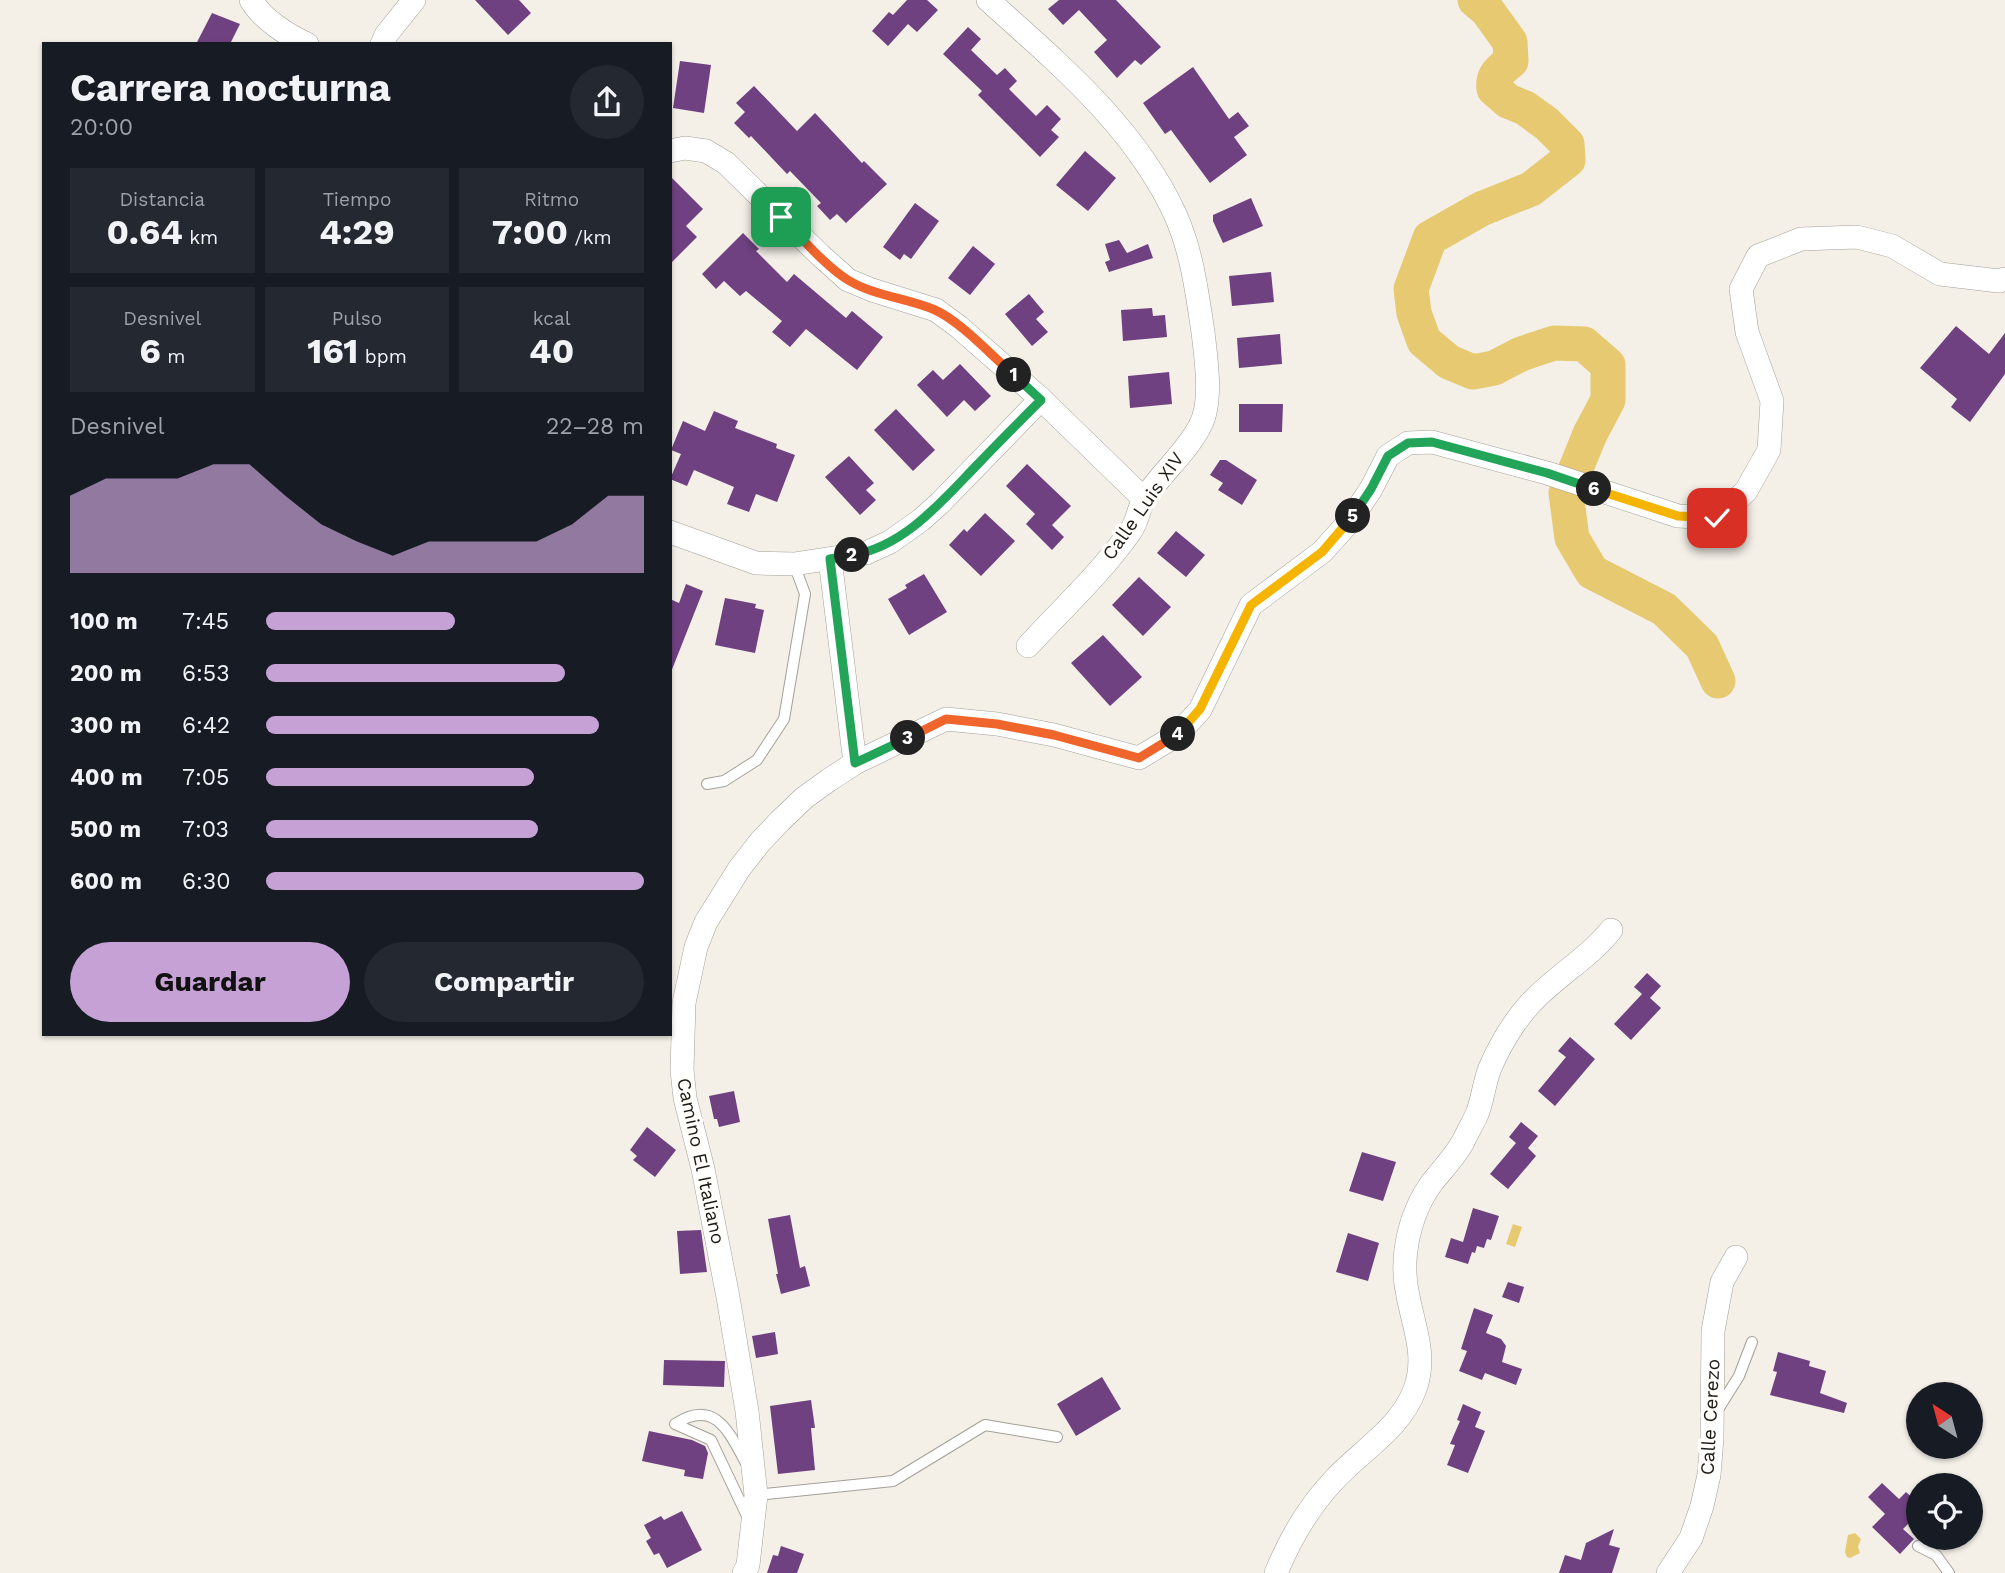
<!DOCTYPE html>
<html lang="es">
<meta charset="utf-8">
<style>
body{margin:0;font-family:"Work Sans",sans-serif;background:#242831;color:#f1f3f6;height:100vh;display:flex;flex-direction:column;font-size:26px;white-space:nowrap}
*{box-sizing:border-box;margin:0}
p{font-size:23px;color:#9ea1a6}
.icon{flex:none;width:38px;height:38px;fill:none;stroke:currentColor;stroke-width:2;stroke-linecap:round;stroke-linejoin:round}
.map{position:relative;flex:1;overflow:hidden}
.panel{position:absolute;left:42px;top:42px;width:630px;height:994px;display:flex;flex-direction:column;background:#171b24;border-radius:0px;box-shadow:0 2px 5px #0004}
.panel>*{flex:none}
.needle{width:46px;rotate:324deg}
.fabs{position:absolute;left:1906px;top:1382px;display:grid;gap:14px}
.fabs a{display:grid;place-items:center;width:77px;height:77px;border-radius:50%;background:#171b24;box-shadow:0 2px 5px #0004;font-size:35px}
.pin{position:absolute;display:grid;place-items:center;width:60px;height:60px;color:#fff;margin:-30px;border-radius:14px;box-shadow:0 4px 10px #0006}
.km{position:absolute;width:35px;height:35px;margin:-18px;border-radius:50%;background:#222;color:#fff;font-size:19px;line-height:35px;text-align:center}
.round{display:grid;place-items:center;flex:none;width:74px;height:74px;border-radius:37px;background:#242831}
.overview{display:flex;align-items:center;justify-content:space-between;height:119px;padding:0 28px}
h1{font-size:38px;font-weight:700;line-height:52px}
.stats{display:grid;grid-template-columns:repeat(3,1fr);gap:10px;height:119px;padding:7px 28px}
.stats div{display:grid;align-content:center;border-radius:0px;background:#242831;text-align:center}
.stats b{font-size:35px;font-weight:700}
.stats small{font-size:19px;font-weight:400}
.stats p{font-size:19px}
.chart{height:196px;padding:14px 28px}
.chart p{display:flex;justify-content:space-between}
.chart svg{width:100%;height:126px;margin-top:7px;fill:#c5a1d5;opacity:.7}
.action{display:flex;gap:14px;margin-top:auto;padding:14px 28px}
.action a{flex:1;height:80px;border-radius:42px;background:#c5a1d5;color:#111;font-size:28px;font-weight:700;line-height:80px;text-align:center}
.action a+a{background:#242831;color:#f1f3f6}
ul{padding:0 28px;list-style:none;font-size:23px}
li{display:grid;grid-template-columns:112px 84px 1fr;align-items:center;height:52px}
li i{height:18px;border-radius:9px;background:#c5a1d5}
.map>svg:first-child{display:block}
.water{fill:#e6c971}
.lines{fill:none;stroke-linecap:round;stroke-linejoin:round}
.river{stroke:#e6c971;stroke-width:35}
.building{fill:#6f4181}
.lane-casing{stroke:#a3a097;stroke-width:12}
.street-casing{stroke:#a3a097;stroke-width:24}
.lane{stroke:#fff;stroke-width:10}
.street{stroke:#fff;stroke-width:23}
.split-1-casing{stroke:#fff;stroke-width:14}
.split-2-casing{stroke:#fff;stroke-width:14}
.split-3-casing{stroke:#fff;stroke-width:14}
.split-4-casing{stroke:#fff;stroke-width:14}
.split-5-casing{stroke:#fff;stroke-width:14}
.split-6-casing{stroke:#fff;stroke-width:14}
.split-7-casing{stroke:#fff;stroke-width:14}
.split-1{stroke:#f0652b;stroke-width:9}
.split-2{stroke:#22a559;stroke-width:9}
.split-3{stroke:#22a559;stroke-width:9}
.split-4{stroke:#f0652b;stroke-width:9}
.split-5{stroke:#f5b400;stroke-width:9}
.split-6{stroke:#22a559;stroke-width:9}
.split-7{stroke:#f5b400;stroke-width:9}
.labels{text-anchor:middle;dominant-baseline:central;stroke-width:7;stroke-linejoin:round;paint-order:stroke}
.street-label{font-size:19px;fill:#1a1916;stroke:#fffefa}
</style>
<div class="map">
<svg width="2005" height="1573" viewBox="0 0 2005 1573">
<rect width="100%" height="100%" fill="#f4f0e8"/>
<g class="water">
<polygon points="1513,1224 1522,1227 1515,1247 1506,1244"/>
<polygon points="1855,1533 1861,1539 1858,1547 1860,1553 1850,1558 1847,1557 1845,1552 1848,1535"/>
</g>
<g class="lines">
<path class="river" d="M1475,0l12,10 23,32 1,19c-10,9 -19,13 -17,28l14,12 17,7 22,16 20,20 1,16 -37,29 -50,20 -51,29 -19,51 3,24 10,28 25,21 24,10 21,-4 27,-14 33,-11 30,1 24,21v35l-18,34 -24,59 6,45 20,34 72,37 38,37 16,35"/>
</g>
<g class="building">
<polygon points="475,0 519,0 531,13 508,35"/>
<polygon points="907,0 927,0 938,10 917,32 908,24 888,46 872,31 889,12 893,15"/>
<polygon points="1059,0 1116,0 1161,47 1141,65 1135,60 1117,78 1094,52 1107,40 1079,10 1063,25 1048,9"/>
<polygon points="212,13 240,24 230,44 196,44"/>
<polygon points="968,27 981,39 971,50 997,75 1005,68 1017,81 1009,89 1036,116 1047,105 1061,119 1051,130 1059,137 1040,157 978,95 982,91 943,54"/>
<polygon points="680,61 711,65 704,113 673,108"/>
<polygon points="1193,67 1229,119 1238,112 1249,126 1234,137 1247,155 1210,183 1171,130 1165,134 1143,103"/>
<polygon points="754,86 797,131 815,113 862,163 864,161 887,184 846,223 837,214 830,220 817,206 821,203 790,171 787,174 751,136 749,138 734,123 745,112 736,103"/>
<polygon points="1085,151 1116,178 1088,211 1056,185"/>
<polygon points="670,176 703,209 686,226 697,237 670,264"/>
<polygon points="1251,198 1263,226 1223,243 1213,221 1213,215"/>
<polygon points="915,203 939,221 911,259 904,254 900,260 883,247"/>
<polygon points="743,233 759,249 756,251 787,282 794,274 846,318 852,311 883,337 857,370 806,329 790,347 772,332 782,321 746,291 740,296 724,281 716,289 702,274"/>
<polygon points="1119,240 1127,253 1148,244 1153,258 1109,272 1105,262 1110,260 1105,244"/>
<polygon points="973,246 995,264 970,295 948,278"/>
<polygon points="1271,272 1274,302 1232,306 1229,276"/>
<polygon points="1029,294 1044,312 1036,319 1048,332 1032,346 1005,314"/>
<polygon points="1152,308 1153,316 1165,315 1167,337 1123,341 1121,310"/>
<polygon points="1956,326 1989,354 2005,333 2005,374 1970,422 1951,407 1957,399 1920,368"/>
<polygon points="1280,334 1282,364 1239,368 1237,338"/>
<polygon points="960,364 991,396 975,411 964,400 947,417 917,385 933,370 943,380"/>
<polygon points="1169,372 1172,404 1130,408 1128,376"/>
<polygon points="1239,404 1283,404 1282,432 1239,432"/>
<polygon points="896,409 935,450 913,471 874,430"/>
<polygon points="714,411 738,421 735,428 777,444 776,448 795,455 777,502 756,494 749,512 727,504 734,487 694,470 687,486 670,479 681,454 671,450 683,421 705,431"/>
<polygon points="849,456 874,483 866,490 876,500 860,515 825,477"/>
<polygon points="1220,460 1226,460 1257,480 1242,505 1218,490 1223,483 1210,475"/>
<polygon points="1027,464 1071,506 1052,525 1064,537 1052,550 1026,524 1035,514 1006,486"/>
<polygon points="985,513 1015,541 981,576 949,545 964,529 967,532"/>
<polygon points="1176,531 1205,555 1186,577 1157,553"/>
<polygon points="924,574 947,612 909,635 888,599 907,588 905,585"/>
<polygon points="1139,577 1171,607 1143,636 1112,605"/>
<polygon points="686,584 703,591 671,672 670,599 679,603"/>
<polygon points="725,598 756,604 755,608 764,610 755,653 715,645"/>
<polygon points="1103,635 1142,677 1110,706 1071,663"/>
<polygon points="1647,973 1661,986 1650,998 1661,1008 1631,1040 1614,1024 1642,994 1634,987"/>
<polygon points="1570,1037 1595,1059 1555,1106 1538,1091 1566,1057 1558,1051"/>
<polygon points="734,1091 740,1122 719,1127 717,1119 714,1119 709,1096"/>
<polygon points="1521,1122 1538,1136 1528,1148 1536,1156 1508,1189 1490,1174 1516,1143 1509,1137"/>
<polygon points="647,1127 676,1150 655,1177 633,1160 637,1156 630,1150"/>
<polygon points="1362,1152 1396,1162 1383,1201 1349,1191"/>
<polygon points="1473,1208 1499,1216 1491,1240 1487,1239 1484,1248 1477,1246 1475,1253 1472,1252 1468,1264 1445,1257 1451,1238 1463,1242"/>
<polygon points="790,1215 800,1268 805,1266 810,1286 781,1294 776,1274 778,1274 768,1219"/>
<polygon points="701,1230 707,1272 680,1274 677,1231"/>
<polygon points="1348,1233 1379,1243 1368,1281 1336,1272"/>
<polygon points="1508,1282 1524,1287 1519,1303 1502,1297"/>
<polygon points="1474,1308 1493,1315 1486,1333 1501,1339 1506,1346 1502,1362 1522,1369 1516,1385 1485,1373 1482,1380 1459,1371 1467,1351 1461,1349"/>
<polygon points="775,1332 778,1354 756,1358 752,1336"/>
<polygon points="1778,1352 1810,1361 1809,1366 1826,1371 1820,1393 1847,1403 1844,1413 1770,1395 1777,1372 1773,1371"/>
<polygon points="664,1360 725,1361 724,1387 663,1385"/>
<polygon points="1102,1377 1121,1409 1076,1436 1057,1404"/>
<polygon points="811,1400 815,1428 811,1428 815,1470 778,1474 770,1406"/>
<polygon points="1463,1404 1481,1412 1475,1427 1485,1431 1468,1473 1447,1465 1455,1445 1450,1444 1460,1421 1457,1420"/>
<polygon points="649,1431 692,1440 705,1446 708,1453 703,1479 684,1476 685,1470 642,1461"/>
<polygon points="1882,1483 1899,1499 1906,1492 1918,1503 1918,1514 1903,1529 1914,1539 1900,1554 1872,1527 1885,1514 1868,1497"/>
<polygon points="682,1511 702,1550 667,1568 659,1553 654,1555 646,1541 651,1538 644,1525 661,1516 664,1520"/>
<polygon points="1614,1529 1609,1545 1620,1548 1612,1573 1559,1573 1565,1555 1581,1560 1586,1543"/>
<polygon points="781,1546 804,1554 797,1573 767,1573 773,1555 778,1556"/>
</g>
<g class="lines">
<g class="lane-casing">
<g id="lane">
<polyline points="707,784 724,781 757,760 784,719 805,594 794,564"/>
<polyline points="1717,1411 1739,1376 1752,1342"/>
<path d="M746,1463c-17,-31 -31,-65 -71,-39l36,16 37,78"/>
<polyline points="756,1495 893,1481 985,1425 1057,1437"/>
<polyline points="1918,1546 1936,1555 1949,1573"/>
</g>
</g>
<g class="street-casing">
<g id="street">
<path d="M251,0c11,19 36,35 56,44"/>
<path d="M988,0c70,63 147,127 187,214 17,37 22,79 28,118 3,27 10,70 -3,94 -14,27 -39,47 -55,72 -7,10 -7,24 -15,34 -29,41 -68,77 -102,114"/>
<polyline points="382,44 386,35 414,0"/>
<polyline points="670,151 685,148 706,151 726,163 820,255 848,280 872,290 936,310 959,327 1041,399 1144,499"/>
<polyline points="670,532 756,563 794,564 866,553 890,542 921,520 940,503 1041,399"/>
<polyline points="830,559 855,763"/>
<polyline points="744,1573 748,1565 756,1495 747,1411 728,1297 703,1169 685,1098 682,1070 684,1003 696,947 706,922 739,869 760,842 780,821 804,798 829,780 855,763 946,719 997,724 1054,735 1139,758 1177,735 1200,710 1251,605 1322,552 1349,522 1371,489 1388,456 1408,443 1432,442 1547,473 1678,516 1717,518 1746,491 1769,450 1772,401 1747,332 1741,289 1758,256 1801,239 1857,237 1892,246 1940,274 1999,281 2005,279"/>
<path d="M1276,1573c14,-34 33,-67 59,-94 27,-29 66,-51 80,-90 12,-33 -1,-61 -7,-93 -4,-17 -4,-36 -1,-53 4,-22 13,-45 27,-63 10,-12 21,-24 29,-38 4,-9 10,-19 14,-28 6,-15 7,-31 13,-46 10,-23 23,-45 39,-63 25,-28 59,-46 82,-75"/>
<polyline points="1668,1573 1691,1538 1702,1506 1709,1475 1712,1438 1713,1331 1722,1282 1736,1257"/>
</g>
</g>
<use href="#lane" class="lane"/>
<use href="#street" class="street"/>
</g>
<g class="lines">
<g class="split-1-casing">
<path id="split-1" d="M781,217c19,19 45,50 67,63 26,16 59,18 87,30 25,11 57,46 79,65"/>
</g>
<g class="split-2-casing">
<path id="split-2" d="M852,555c52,-8 90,-54 125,-90 21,-22 43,-44 64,-65l-27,-25"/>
</g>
<g class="split-3-casing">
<polyline id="split-3" points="852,555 830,559 855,763 908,738"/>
</g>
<g class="split-4-casing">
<polyline id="split-4" points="908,738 946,719 997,724 1054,735 1139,758 1178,734"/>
</g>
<g class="split-5-casing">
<polyline id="split-5" points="1178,734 1200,709 1251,605 1322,552 1353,516"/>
</g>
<g class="split-6-casing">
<polyline id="split-6" points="1353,516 1371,489 1388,456 1408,443 1432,442 1547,473 1594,489"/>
</g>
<g class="split-7-casing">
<polyline id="split-7" points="1594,489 1678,516 1717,518"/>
</g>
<use href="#split-1" class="split-1"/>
<use href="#split-2" class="split-2"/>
<use href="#split-3" class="split-3"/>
<use href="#split-4" class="split-4"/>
<use href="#split-5" class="split-5"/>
<use href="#split-6" class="split-6"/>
<use href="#split-7" class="split-7"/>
</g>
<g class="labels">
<g class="street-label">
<text transform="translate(1143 506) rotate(-55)">Calle Luis XIV</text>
<text transform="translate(701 1161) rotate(78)">Camino El Italiano</text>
<text transform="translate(1710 1417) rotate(-87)">Calle Cerezo</text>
</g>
</g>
</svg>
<div class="fabs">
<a><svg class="needle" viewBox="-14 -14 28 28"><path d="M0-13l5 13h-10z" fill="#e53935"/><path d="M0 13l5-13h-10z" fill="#9ea1a6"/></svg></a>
<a><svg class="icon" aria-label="locate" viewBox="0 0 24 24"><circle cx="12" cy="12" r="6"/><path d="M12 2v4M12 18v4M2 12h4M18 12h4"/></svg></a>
</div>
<div class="pin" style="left:781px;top:217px;background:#1e9e55"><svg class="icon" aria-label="arrive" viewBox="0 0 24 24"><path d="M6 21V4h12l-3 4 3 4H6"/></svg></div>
<div class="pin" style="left:1717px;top:518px;background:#d93025"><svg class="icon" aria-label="check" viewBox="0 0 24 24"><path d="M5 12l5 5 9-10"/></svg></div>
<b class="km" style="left:1014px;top:375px">1</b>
<b class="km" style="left:852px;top:555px">2</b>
<b class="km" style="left:908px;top:738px">3</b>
<b class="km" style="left:1178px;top:734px">4</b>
<b class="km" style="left:1353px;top:516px">5</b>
<b class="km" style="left:1594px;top:489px">6</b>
<section class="panel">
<div class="overview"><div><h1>Carrera nocturna</h1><p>20:00</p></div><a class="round"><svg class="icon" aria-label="share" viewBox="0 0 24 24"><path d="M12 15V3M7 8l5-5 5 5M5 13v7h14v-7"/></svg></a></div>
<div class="stats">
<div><p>Distancia</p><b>0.64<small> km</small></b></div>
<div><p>Tiempo</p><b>4:29</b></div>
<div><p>Ritmo</p><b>7:00<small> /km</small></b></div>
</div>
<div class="stats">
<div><p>Desnivel</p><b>6<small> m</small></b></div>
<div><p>Pulso</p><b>161<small> bpm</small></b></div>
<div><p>kcal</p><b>40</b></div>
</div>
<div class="chart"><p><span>Desnivel</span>22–28 m</p>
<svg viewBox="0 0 160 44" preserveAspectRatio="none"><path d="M0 44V17L10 11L20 11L30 11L40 6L50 6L60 17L70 27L80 33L90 38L100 33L110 33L120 33L130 33L140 27L150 17L160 17V44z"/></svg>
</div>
<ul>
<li><b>100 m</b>7:45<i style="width:50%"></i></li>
<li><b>200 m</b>6:53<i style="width:79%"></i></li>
<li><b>300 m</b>6:42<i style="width:88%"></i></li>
<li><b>400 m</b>7:05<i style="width:71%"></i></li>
<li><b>500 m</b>7:03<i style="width:72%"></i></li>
<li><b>600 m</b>6:30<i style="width:100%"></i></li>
</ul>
<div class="action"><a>Guardar</a><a>Compartir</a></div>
</section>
</div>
